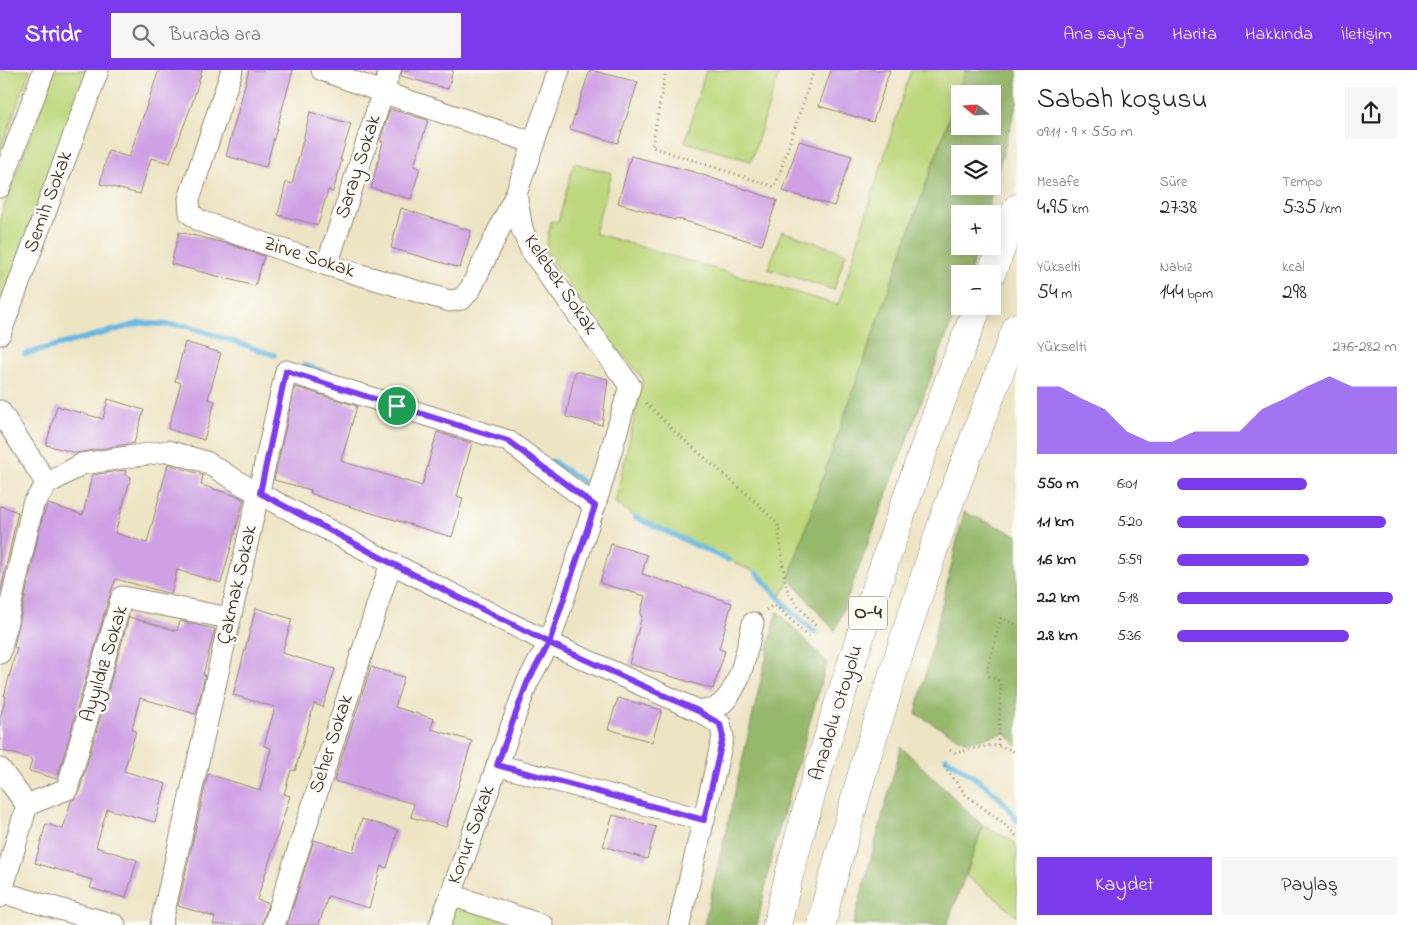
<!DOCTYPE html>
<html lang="tr">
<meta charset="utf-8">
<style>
body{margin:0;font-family:"Indie Flower",sans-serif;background:#f6f6f6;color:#202124;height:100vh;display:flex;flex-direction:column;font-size:19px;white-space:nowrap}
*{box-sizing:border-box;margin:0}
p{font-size:16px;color:#757577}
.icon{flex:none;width:28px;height:28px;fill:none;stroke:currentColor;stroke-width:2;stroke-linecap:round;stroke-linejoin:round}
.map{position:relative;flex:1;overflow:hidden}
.details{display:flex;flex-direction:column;background:#fff;width:400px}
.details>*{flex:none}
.needle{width:32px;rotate:288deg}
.tools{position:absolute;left:951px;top:15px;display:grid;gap:10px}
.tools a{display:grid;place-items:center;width:50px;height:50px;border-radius:0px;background:#fff;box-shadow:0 2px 12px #0003;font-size:25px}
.pin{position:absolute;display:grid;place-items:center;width:42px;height:42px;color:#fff;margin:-21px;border:2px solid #fff;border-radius:50%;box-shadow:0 1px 5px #0007}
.round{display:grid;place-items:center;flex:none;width:52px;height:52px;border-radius:0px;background:#f6f6f6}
.head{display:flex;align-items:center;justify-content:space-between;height:85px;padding:0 20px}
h1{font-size:28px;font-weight:600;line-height:38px}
.figures{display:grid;grid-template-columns:repeat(3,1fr);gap:8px;height:85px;padding:5px 20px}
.figures div{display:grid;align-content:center}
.figures b{font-size:21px;font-weight:600}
.figures small{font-size:14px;font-weight:400}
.figures p{font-size:14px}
.chart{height:140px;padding:10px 20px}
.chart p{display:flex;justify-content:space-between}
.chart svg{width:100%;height:90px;margin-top:5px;fill:#7c3aed;opacity:.7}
.button{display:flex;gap:10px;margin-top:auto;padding:10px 20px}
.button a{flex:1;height:58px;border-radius:0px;background:#7c3aed;color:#fff;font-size:20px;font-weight:600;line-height:58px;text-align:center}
.button a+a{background:#f6f6f6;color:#202124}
ul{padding:0 20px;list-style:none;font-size:16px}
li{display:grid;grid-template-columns:80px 60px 1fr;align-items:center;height:38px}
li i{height:12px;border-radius:6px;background:#7c3aed}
header{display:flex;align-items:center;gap:30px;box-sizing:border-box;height:70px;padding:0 25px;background:#7c3aed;color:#fff}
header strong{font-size:24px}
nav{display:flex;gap:28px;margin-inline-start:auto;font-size:18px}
.search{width:350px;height:45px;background:#f6f6f6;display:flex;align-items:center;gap:12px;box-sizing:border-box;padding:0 18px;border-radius:0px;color:#757577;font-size:19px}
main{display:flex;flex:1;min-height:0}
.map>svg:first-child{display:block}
.green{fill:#bdd77c;stroke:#7c804d}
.forest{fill:#96b86c;stroke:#687145;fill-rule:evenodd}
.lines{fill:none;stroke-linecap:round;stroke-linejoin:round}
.stream{stroke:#66b7e1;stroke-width:5.5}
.building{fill:#cea0e4}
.minor-casing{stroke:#948771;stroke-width:23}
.motorway-casing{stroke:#948771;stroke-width:29}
.path{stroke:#948771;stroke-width:3;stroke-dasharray:1 4;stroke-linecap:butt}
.minor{stroke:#fff;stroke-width:21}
.motorway{stroke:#fff;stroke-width:28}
.route-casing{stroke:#fff;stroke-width:10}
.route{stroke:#7c3aed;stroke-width:6}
.labels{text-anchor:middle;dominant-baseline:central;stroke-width:5;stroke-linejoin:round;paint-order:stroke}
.shield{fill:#fdfcf7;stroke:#75695f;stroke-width:1}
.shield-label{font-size:19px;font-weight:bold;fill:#3b2a1e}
.street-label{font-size:20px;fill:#3b2a1e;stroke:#fdfcf7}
</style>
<header>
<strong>Stridr</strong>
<div class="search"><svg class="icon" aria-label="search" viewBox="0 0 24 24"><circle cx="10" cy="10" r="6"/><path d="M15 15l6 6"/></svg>Burada ara</div>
<nav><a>Ana sayfa</a><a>Harita</a><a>Hakkında</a><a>İletişim</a></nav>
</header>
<main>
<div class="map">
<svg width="1017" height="855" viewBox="0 0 1017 855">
<rect width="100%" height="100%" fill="#fdfcf7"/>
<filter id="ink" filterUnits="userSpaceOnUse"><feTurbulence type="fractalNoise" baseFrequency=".02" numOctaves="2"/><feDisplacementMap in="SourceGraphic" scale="10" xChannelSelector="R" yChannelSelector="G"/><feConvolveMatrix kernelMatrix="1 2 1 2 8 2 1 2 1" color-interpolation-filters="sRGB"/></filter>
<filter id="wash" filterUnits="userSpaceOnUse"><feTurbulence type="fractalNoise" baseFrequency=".0096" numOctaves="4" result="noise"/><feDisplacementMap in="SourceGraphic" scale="20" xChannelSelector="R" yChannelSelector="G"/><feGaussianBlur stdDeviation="1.12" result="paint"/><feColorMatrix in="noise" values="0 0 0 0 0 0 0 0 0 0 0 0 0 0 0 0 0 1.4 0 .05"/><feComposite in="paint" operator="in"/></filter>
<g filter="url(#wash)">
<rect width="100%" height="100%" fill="#ede4c4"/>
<g class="green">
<polygon points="0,0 30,0 0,82"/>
<polygon points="55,0 89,0 0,243 0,147"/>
<polygon points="706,0 780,0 751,91 685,72"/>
<polygon points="911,0 966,0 818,421 786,518 780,527 759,504 635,447 615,433 643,309 597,254 545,181 551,151 558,152 574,93 612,103 594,163 838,235"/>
<polygon points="782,161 846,183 834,220 768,199"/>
<polygon points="983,756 1014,772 1017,777 1017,847 998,830 966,806"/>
<polygon points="454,835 516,855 449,855"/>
</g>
<g class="forest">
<path d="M966,0h51v32l-31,112h-26v32h17l-7,27 -10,1v26l-125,331 -46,-53 29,-87zM960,24h32v32h-32zM960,84h32v32h-32z"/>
<polygon points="964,442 1017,465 1017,677 1005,663 966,672 916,644"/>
<polygon points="777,541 827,592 773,781 757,855 704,855"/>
<polygon points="901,677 983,756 947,855 853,855"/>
</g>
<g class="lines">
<g class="stream">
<polyline points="25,284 141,253 187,256 274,285"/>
<polyline points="304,295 328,303"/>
<polyline points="552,391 583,412"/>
<polyline points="635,447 728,490"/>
<polyline points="757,503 793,543 815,562"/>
<path d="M946,688c25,17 57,36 71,63"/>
</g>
</g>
<g id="blocks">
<g class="building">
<polygon points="159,0 202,0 193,31 170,93 151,88 140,124 100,114 108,81 129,87"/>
<polygon points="249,0 293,0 266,97 226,86"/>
<polygon points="402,0 453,0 448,19 401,6"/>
<polygon points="590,0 638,12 618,73 570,59"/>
<polygon points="831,0 890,0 873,52 819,36"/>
<polygon points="390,39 428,50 414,96 420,98 411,129 371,118 383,72 380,71"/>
<polygon points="310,42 351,54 340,90 342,90 333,122 328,120 318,155 278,145 286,112 292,114"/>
<polygon points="799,71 852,86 834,136 783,121"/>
<polygon points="631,86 691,101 777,130 762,175 676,148 675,150 618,133"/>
<polygon points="401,138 471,161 460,198 391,178"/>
<polygon points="179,162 229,174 264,186 255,216 171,194"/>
<polygon points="185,272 221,283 208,329 215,331 204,370 168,359 181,313 175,311"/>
<polygon points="575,301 608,309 602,355 566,347"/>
<polygon points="295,317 357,336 341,391 422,416 437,362 472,373 457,426 463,428 452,467 325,429 310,423 311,420 274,410"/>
<polygon points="108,329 144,340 134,373 76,383 46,375 57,336 103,349"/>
<polygon points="168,394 203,405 201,415 237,426 244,430 221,513 177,500 171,524 116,509 110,524 57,709 29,701 32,689 0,680 0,648 6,626 4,626 17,578 14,577 42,449 47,436 48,434 83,445 92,405 126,400 125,405 131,407 115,463 147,473"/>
<polygon points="0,436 18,442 0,525"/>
<polygon points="611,474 647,485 642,504 732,533 719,579 725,581 713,619 629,594 642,546 640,545 645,526 600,513"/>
<polygon points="256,538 292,549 282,583 335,599 323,637 314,634 295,701 291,700 284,724 290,726 257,830 268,833 262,855 213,855 215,847 178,836 208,704 260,720 271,678 264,676 275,637 233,625"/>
<polygon points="129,547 177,561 180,551 215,559 203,605 205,605 196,644 140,628 132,659 136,661 124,701 166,714 155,752 107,739 96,777 137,790 126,828 90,818 93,810 35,793 46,754 63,759 71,731 76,728 79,722"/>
<polygon points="371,597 404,607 395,637 434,649 431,659 472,671 446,757 411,747 414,734 334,711"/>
<polygon points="618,628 662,640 652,672 608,659"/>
<polygon points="613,745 656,757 647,789 603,776"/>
<polygon points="362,749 398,760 387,798 381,796 369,838 328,826 319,855 287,855 314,770 353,782"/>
</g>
</g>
</g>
<g filter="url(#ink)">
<use href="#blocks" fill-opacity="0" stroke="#948771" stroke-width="1"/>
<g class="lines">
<g class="minor-casing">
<g id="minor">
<polyline points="232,0 189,129 190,143 200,151 327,195 450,231 462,229 471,218 516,124 559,0"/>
<polyline points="322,0 382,22 534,73"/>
<polyline points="0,117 44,0"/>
<polyline points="327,195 390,0"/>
<polyline points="0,264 98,0"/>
<polyline points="0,341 47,414"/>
<path d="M0,583l33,-149 14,-20 35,-20 86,-13 38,11 39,24 146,77 158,80 150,68c4,-1 11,0 15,-2 26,-13 33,-60 39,-86"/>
<polyline points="497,695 704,750"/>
<polyline points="0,699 27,735"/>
<polyline points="27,735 67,719 122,527 229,548"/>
<polyline points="0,822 115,855"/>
<polyline points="451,825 542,855"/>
<polyline points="0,827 27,735"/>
<polyline points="161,855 286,301 508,371 595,436"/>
<polyline points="274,855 391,493"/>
<polyline points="440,855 527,613 549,573 599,422 630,316 531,180 522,159 516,124"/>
<polyline points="679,855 723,667 720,654 699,641"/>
</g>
</g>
<g class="motorway-casing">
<g id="motorway">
<polyline points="991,204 1017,138"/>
<path d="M777,855c24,-104 56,-207 90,-309 34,-104 70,-208 111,-310"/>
<polyline points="822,855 827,830 867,686 904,569 946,442 1017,257"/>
</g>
</g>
<g class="path">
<polyline points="666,0 652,77 775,117 814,0"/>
<polyline points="646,333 675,362 756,432 778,455 786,518 796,534 817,557"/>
<polyline points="766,540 772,536 776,536 811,569"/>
<polyline points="998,675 1001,616 999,611 989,606 987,600 1001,548 1017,555"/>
<path d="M950,680l6,3c23,-5 41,-14 61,1"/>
<polyline points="944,696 966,725 1007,756 1017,767"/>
</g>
<use href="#minor" class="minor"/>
<use href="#motorway" class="motorway"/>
</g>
</g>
<g class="lines" filter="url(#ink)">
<g class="route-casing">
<polyline id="route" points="397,336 286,301 260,423 391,493 549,573 698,641 720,654 723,667 704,750 497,695 527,613 549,573 595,436 508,371 397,336"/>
</g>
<use href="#route" class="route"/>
</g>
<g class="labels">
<rect class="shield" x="849" y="526.5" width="38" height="33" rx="4"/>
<g class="shield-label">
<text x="868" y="543">O-4</text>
</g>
<g class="street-label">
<text transform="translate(359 97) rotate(-72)">Saray Sokak</text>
<text transform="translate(49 132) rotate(-70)">Semih Sokak</text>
<text transform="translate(309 188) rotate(18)">Zirve Sokak</text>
<text transform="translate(560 215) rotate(56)">Kelebek Sokak</text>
<text transform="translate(238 515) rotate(-77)">Çakmak Sokak</text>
<text transform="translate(105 594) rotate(-73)">Ayyıldız Sokak</text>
<text transform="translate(837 643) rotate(-73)">Anadolu Otoyolu</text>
<text transform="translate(332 674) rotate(-72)">Seher Sokak</text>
<text transform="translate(472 765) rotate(-70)">Konur Sokak</text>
</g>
</g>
</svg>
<div class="tools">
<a><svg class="needle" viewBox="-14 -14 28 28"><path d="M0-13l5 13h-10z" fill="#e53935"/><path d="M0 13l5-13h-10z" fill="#757577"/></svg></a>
<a><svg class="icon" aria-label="layers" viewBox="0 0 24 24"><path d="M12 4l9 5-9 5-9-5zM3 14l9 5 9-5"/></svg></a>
<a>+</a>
<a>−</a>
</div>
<div class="pin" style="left:397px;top:336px;background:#1e9e55"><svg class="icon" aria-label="arrive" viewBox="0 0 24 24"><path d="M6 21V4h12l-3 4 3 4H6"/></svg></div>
</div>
<section class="details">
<div class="head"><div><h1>Sabah koşusu</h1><p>09:11 · 9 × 550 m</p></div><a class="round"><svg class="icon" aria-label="share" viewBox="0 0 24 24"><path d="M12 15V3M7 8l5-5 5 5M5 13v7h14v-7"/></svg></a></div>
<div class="figures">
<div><p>Mesafe</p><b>4.95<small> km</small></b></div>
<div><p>Süre</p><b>27:38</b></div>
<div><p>Tempo</p><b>5:35<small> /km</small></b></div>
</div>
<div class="figures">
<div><p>Yükselti</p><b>54<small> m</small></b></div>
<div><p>Nabız</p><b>144<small> bpm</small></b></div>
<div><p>kcal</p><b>298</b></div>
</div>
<div class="chart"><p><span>Yükselti</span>276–282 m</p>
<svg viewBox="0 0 160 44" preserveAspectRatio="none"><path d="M0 44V11L10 11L20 17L30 22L40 33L50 38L60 38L70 33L80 33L90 33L100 22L110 17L120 11L130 6L140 11L150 11L160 11V44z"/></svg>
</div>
<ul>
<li><b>550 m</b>6:01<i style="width:59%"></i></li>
<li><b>1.1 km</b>5:20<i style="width:95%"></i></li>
<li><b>1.6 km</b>5:59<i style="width:60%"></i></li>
<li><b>2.2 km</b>5:18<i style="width:98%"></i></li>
<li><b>2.8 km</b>5:36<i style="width:78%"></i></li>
</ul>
<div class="button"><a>Kaydet</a><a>Paylaş</a></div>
</section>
</main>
